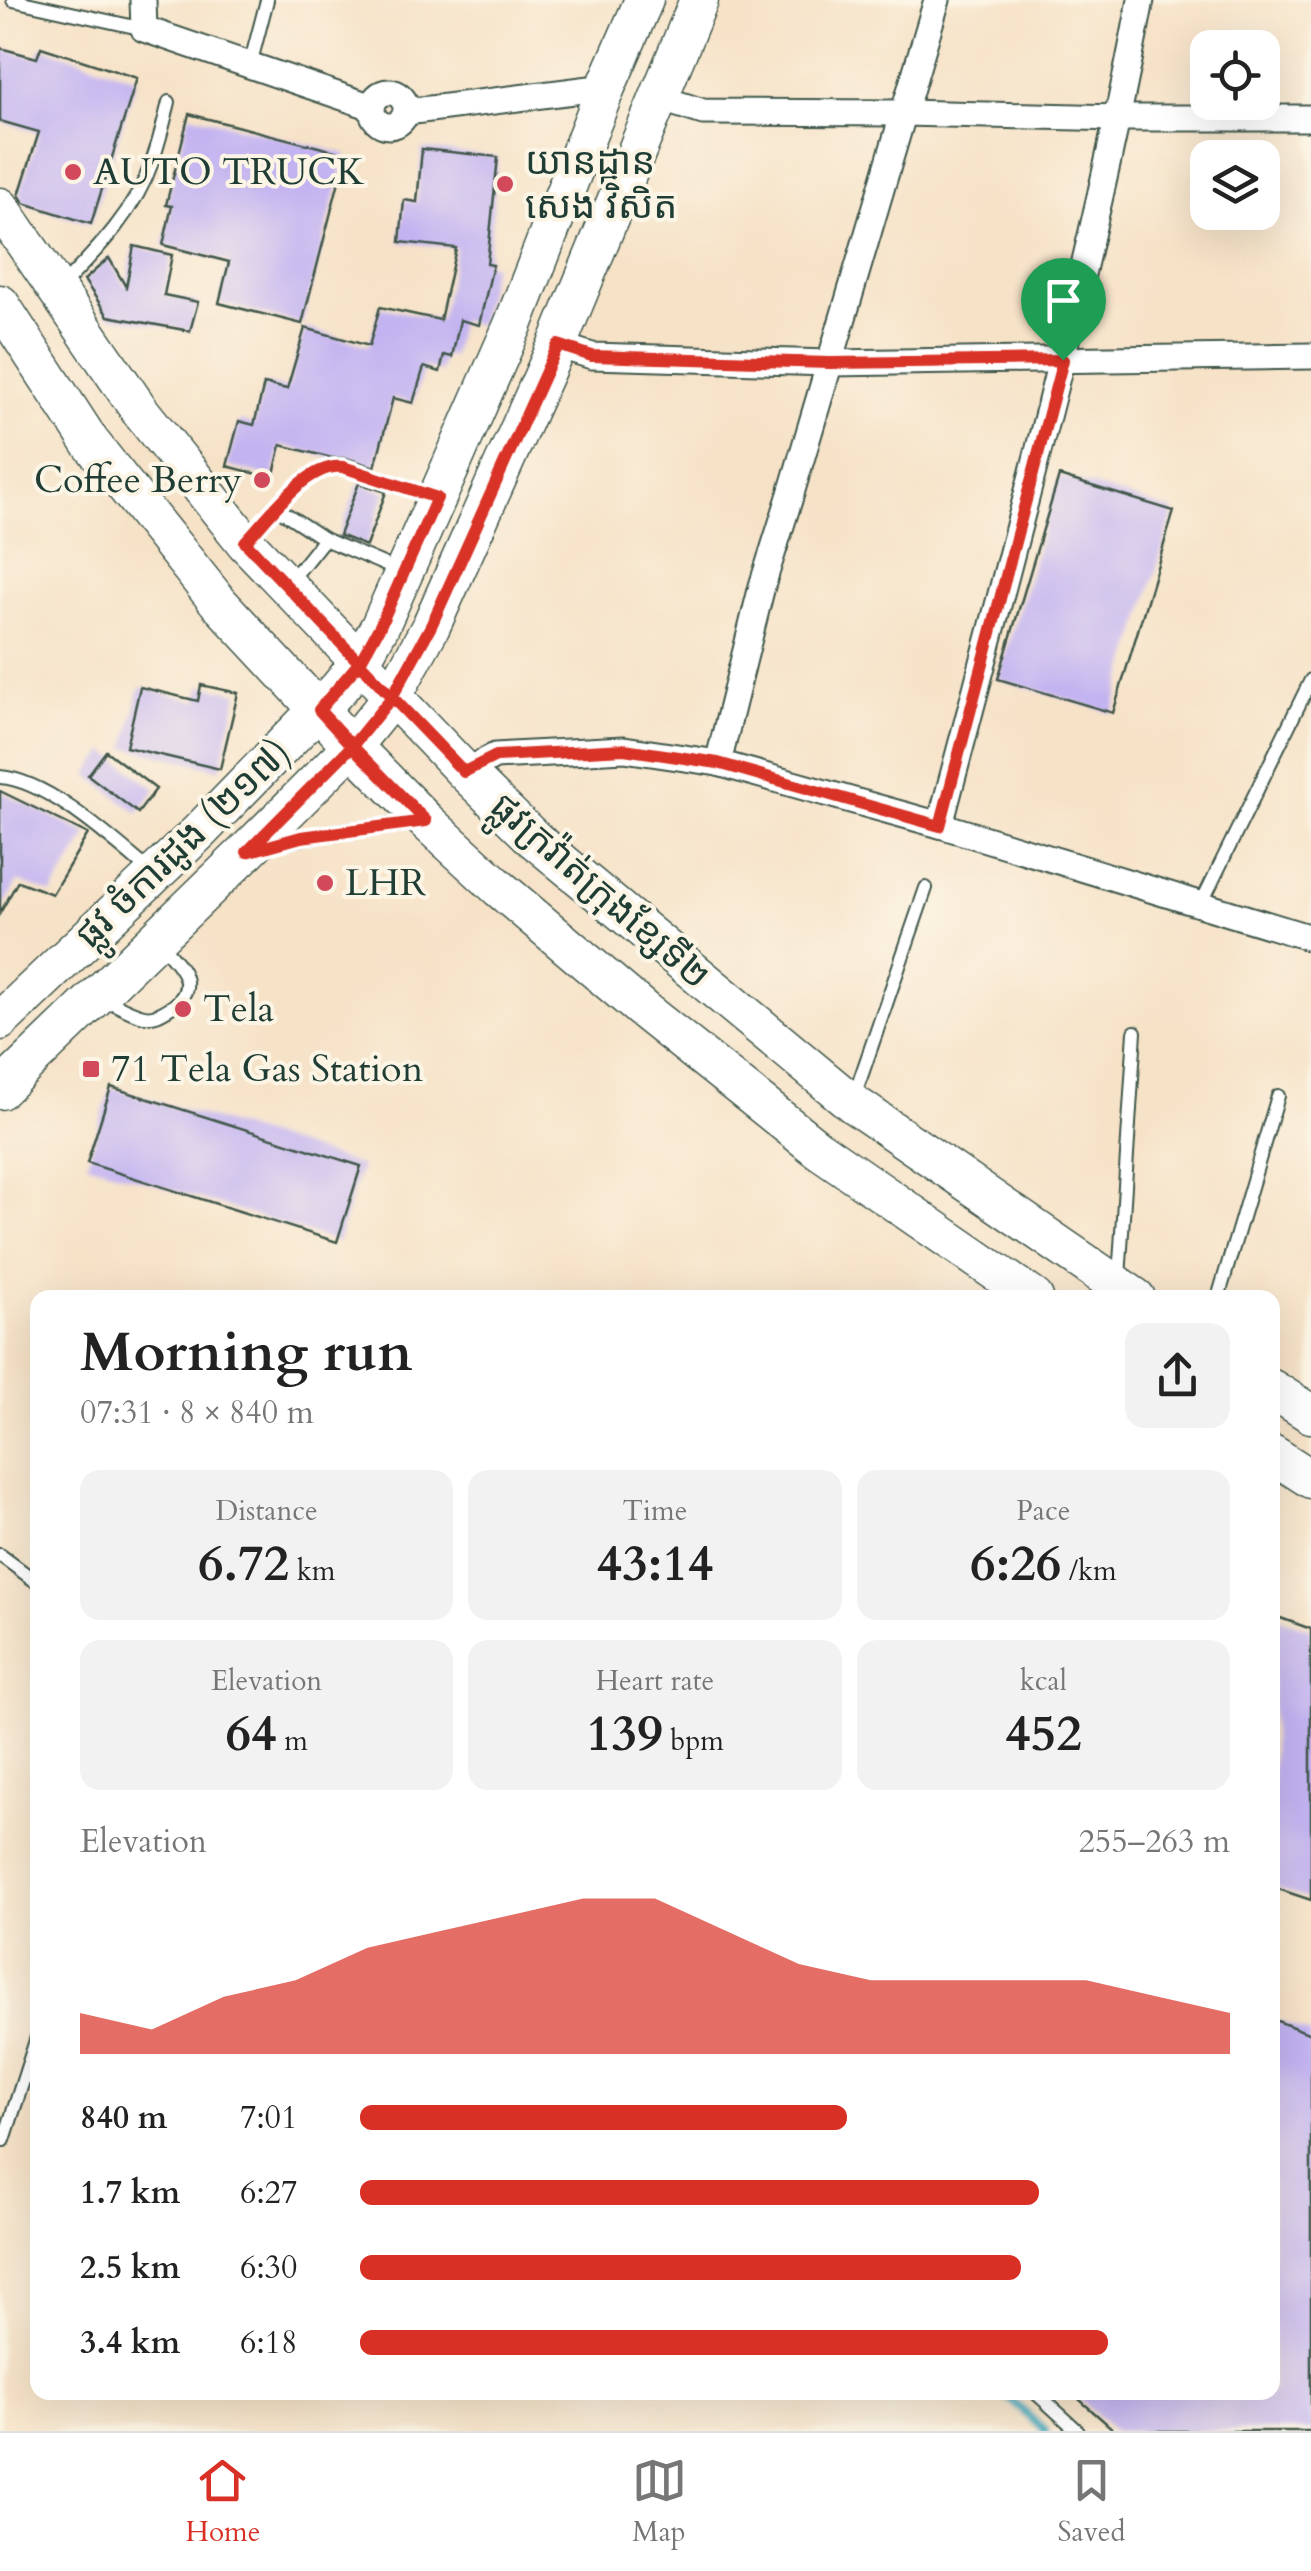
<!DOCTYPE html>
<meta charset="utf-8">
<style>
body{margin:0;font-family:Cardo,"Noto Sans Khmer",serif;background:#f2f2f2;color:#222;height:100vh;display:flex;flex-direction:column;font-size:38px;white-space:nowrap}
*{box-sizing:border-box;margin:0}
p{font-size:32px;color:#767676}
.icon{flex:none;width:55px;height:55px;fill:none;stroke:currentColor;stroke-width:2;stroke-linecap:round;stroke-linejoin:round}
.map{position:relative;flex:1;overflow:hidden}
.drawer{position:absolute;left:30px;top:1290px;width:1250px;height:1110px;display:flex;flex-direction:column;background:#fff;border-radius:20px;box-shadow:0 10px 40px #0002}
.drawer>*{flex:none}
.controls{position:absolute;left:1190px;top:30px;display:grid;gap:20px}
.controls a{display:grid;place-items:center;width:90px;height:90px;border-radius:20px;background:#fff;box-shadow:0 10px 40px #0002;font-size:50px}
.pin{position:absolute;display:grid;place-items:center;width:85px;height:85px;color:#fff;margin:-102px -42px;border-radius:50% 50% 50% 0;rotate:-45deg;box-shadow:0 0 10px #0007}
.pin .icon{rotate:45deg}
.round{display:grid;place-items:center;flex:none;width:105px;height:105px;border-radius:20px;background:#f2f2f2}
.headline{display:flex;align-items:center;justify-content:space-between;height:170px;padding:0 50px}
h1{font-size:55px;font-weight:800;line-height:75px}
.stats{display:grid;grid-template-columns:repeat(3,1fr);gap:15px;height:170px;padding:10px 50px}
.stats div{display:grid;align-content:center;border-radius:20px;background:#f2f2f2;text-align:center}
.stats b{font-size:50px;font-weight:800}
.stats small{font-size:28px;font-weight:400}
.stats p{font-size:28px}
.chart{height:280px;padding:20px 50px}
.chart p{display:flex;justify-content:space-between}
.chart svg{width:100%;height:180px;margin-top:10px;fill:#d93025;opacity:.7}
ul{padding:0 50px;list-style:none;font-size:32px}
li{display:grid;grid-template-columns:160px 120px 1fr;align-items:center;height:75px}
li i{height:25px;border-radius:12px;background:#d93025}
.tabs{display:flex;justify-content:space-around;align-items:center;height:140px;border-top:2px solid #e0e0e0;background:#fff;font-size:28px;color:#767676}
.tabs a{display:grid;justify-items:center;gap:5px}
.tabs .active{color:#d93025}
.map>svg:first-child{display:block}
.lines{fill:none;stroke-linecap:round;stroke-linejoin:round}
.stream{stroke:#40abc0;stroke-width:8}
.building{fill:#c2b3f1}
.lane-casing{stroke:#3f564a;stroke-width:16}
.street-casing{stroke:#3f564a;stroke-width:29}
.primary-casing{stroke:#3f564a;stroke-width:41}
.lane{stroke:#fff;stroke-width:12}
.street{stroke:#fff;stroke-width:25}
.primary{stroke:#fff;stroke-width:38}
.route-casing{stroke:#fff;stroke-width:20}
.route{stroke:#d93025;stroke-width:12}
.poi-dot{fill:#d1495b;stroke:#fcf5e5;stroke-width:4}
.labels{text-anchor:middle;dominant-baseline:central;stroke-width:8;stroke-linejoin:round;paint-order:stroke}
.poi-label{font-size:38px;fill:#1f3d34;stroke:#fcf5e5;text-anchor:start}
.street-label{font-size:38px;fill:#1f3d34;stroke:#fcf5e5}
</style>
<div class="map">
<svg width="1311" height="2431" viewBox="0 0 1311 2431">
<rect width="100%" height="100%" fill="#fcf5e5"/>
<filter id="ink" filterUnits="userSpaceOnUse"><feTurbulence type="fractalNoise" baseFrequency=".01" numOctaves="2"/><feDisplacementMap in="SourceGraphic" scale="20" xChannelSelector="R" yChannelSelector="G"/><feConvolveMatrix kernelMatrix="1 2 1 2 8 2 1 2 1" color-interpolation-filters="sRGB"/></filter>
<filter id="wash" filterUnits="userSpaceOnUse"><feTurbulence type="fractalNoise" baseFrequency=".0048" numOctaves="4" result="noise"/><feDisplacementMap in="SourceGraphic" scale="40" xChannelSelector="R" yChannelSelector="G"/><feGaussianBlur stdDeviation="2.25" result="paint"/><feColorMatrix in="noise" values="0 0 0 0 0 0 0 0 0 0 0 0 0 0 0 0 0 1.4 0 .05"/><feComposite in="paint" operator="in"/></filter>
<g filter="url(#wash)">
<rect width="100%" height="100%" fill="#f6e2c7"/>
<g class="lines">
<polyline class="stream" points="1002,2392 1045,2431"/>
</g>
<g id="blocks">
<g class="building">
<polygon points="41,47 137,78 91,224 24,203 19,195 39,132 0,121 0,48 37,58"/>
<polygon points="189,114 346,154 302,324 219,303 229,262 163,245 172,206 166,205"/>
<polygon points="422,149 498,157 487,264 493,265 479,325 460,320 452,357 444,355 440,372 424,367 413,403 393,398 375,467 346,458 332,458 281,445 273,478 227,466 239,421 254,425 264,384 287,389 305,328 369,346 380,307 440,320 456,248 400,242 404,200 417,202"/>
<polygon points="134,246 172,255 164,295 198,302 190,331 108,316 84,280 109,258 126,287"/>
<polygon points="1059,476 1174,511 1113,713 998,679"/>
<polygon points="359,483 386,492 366,546 339,535"/>
<polygon points="201,685 238,693 220,769 126,747 140,687 198,701"/>
<polygon points="106,751 156,789 138,813 88,775"/>
<polygon points="0,791 88,834 52,894 18,881 0,913"/>
<polygon points="111,1087 361,1166 337,1242 87,1163"/>
<polygon points="1272,1615 1311,1629 1311,1900 1272,1887"/>
<polygon points="1272,2019 1311,2034 1311,2431 1115,2431 1071,2392 1272,2392"/>
</g>
</g>
</g>
<g filter="url(#ink)">
<use href="#blocks" fill-opacity="0" stroke="#3f564a" stroke-width="2.5"/>
<g class="lines">
<g class="lane-casing">
<g id="lane">
<polyline points="13,0 144,29"/>
<polyline points="250,65 267,0"/>
<path d="M61,287c36,-37 74,-75 91,-125 7,-19 12,-40 17,-60"/>
<polyline points="277,508 324,539 402,572"/>
<path d="M249,538c23,-25 58,-76 94,-71l92,31"/>
<polyline points="288,584 324,539"/>
<path d="M0,777c48,3 115,65 152,96"/>
<polyline points="266,846 339,831 419,822"/>
<polyline points="1201,904 1311,680"/>
<path d="M100,997c14,6 29,16 44,19 11,2 19,-4 29,-10 30,-23 2,-44 -15,-65"/>
<polyline points="853,1100 926,888"/>
<polyline points="1119,1278 1135,1032"/>
<polyline points="1218,1298 1278,1096"/>
<polyline points="0,1555 38,1583"/>
<polyline points="4,2140 38,2034"/>
<polyline points="1035,2392 1078,2431"/>
</g>
</g>
<g class="street-casing">
<g id="street">
<polyline points="143,0 144,29 372,107"/>
<circle cx="389" cy="109" r="17"/>
<polyline points="659,98 703,112 903,113 1119,118 1311,118"/>
<polyline points="406,112 606,87"/>
<polyline points="557,345 592,356 830,363 1311,356"/>
<polyline points="718,763 762,586 790,497 937,0"/>
<polyline points="465,772 495,756 624,749 718,763 940,825 1311,938"/>
<path d="M940,825c72,-274 148,-546 201,-825"/>
</g>
</g>
<g class="primary-casing">
<g id="primary">
<polyline points="0,207 140,411 245,542 465,772 535,840 852,1103 1136,1298"/>
<polyline points="0,304 90,442 219,603 352,746 426,821 499,888 642,1009 818,1149 1034,1298"/>
<polyline points="0,1021 199,832 339,688 360,662 380,626 437,498 513,325 606,87 644,0"/>
<polyline points="0,1090 247,851 352,746 392,697 431,626 557,345 699,0"/>
<polyline points="1272,1389 1311,1414"/>
<polyline points="1272,1454 1311,1479"/>
</g>
</g>
<use href="#lane" class="lane"/>
<use href="#street" class="street"/>
<use href="#primary" class="primary"/>
</g>
</g>
<g class="lines" filter="url(#ink)">
<g class="route-casing">
<path id="route" d="M1063,360l-233,3 -238,-7 -34,-11 -127,281 -39,71 -147,-155c23,-24 62,-80 98,-75l94,31 -57,128 -20,36 -41,48 33,36 -105,106 54,-15 125,-16 -74,-75 40,-49 72,75 32,-16 128,-7 94,14 222,63 123,-466"/>
</g>
<use href="#route" class="route"/>
</g>
<g class="poi-dot">
<circle cx="73" cy="172" r="10"/>
<circle cx="505" cy="184" r="10"/>
<circle cx="262" cy="480" r="10"/>
<circle cx="325" cy="883" r="10"/>
<circle cx="183" cy="1009" r="10"/>
<rect x="81" y="1059" width="20" height="20" rx="5"/>
</g>
<g class="labels">
<g class="poi-label">
<text x="525" y="162">យានដ្ឋាន<tspan x="525" dy="44">សេង វិសិត</tspan></text>
<text x="93" y="172">AUTO TRUCK</text>
<text x="242" y="480" text-anchor="end">Coffee Berry</text>
<text x="345" y="883">LHR</text>
<text x="203" y="1009">Tela</text>
<text x="111" y="1069">71 Tela Gas Station</text>
</g>
<g class="street-label">
<text transform="translate(183 844) rotate(-44)">ផ្លូវ ចំការដូង (២១៧)</text>
<text transform="translate(600 891) rotate(41)">ផ្លូវក្រវ៉ាត់ក្រុងខ្សែទី២</text>
</g>
</g>
</svg>
<div class="controls">
<a><svg class="icon" aria-label="locate" viewBox="0 0 24 24"><circle cx="12" cy="12" r="6"/><path d="M12 2v4M12 18v4M2 12h4M18 12h4"/></svg></a>
<a><svg class="icon" aria-label="layers" viewBox="0 0 24 24"><path d="M12 4l9 5-9 5-9-5zM3 14l9 5 9-5"/></svg></a>
</div>
<div class="pin" style="left:1063px;top:360px;background:#1e9e55"><svg class="icon" aria-label="arrive" viewBox="0 0 24 24"><path d="M6 21V4h12l-3 4 3 4H6"/></svg></div>
<section class="drawer">
<div class="headline"><div><h1>Morning run</h1><p>07:31 · 8 × 840 m</p></div><a class="round"><svg class="icon" aria-label="share" viewBox="0 0 24 24"><path d="M12 15V3M7 8l5-5 5 5M5 13v7h14v-7"/></svg></a></div>
<div class="stats">
<div><p>Distance</p><b>6.72<small> km</small></b></div>
<div><p>Time</p><b>43:14</b></div>
<div><p>Pace</p><b>6:26<small> /km</small></b></div>
</div>
<div class="stats">
<div><p>Elevation</p><b>64<small> m</small></b></div>
<div><p>Heart rate</p><b>139<small> bpm</small></b></div>
<div><p>kcal</p><b>452</b></div>
</div>
<div class="chart"><p><span>Elevation</span>255–263 m</p>
<svg viewBox="0 0 160 44" preserveAspectRatio="none"><path d="M0 44V34L10 38L20 30L30 26L40 18L50 14L60 10L70 6L80 6L90 14L100 22L110 26L120 26L130 26L140 26L150 30L160 34V44z"/></svg>
</div>
<ul>
<li><b>840 m</b>7:01<i style="width:56%"></i></li>
<li><b>1.7 km</b>6:27<i style="width:78%"></i></li>
<li><b>2.5 km</b>6:30<i style="width:76%"></i></li>
<li><b>3.4 km</b>6:18<i style="width:86%"></i></li>
</ul>
</section>
</div>
<nav class="tabs">
<a class="active"><svg class="icon" aria-label="home" viewBox="0 0 24 24"><path d="M3 11l9-7 9 7M6 9v11h12V9"/></svg>Home</a>
<a><svg class="icon" aria-label="map" viewBox="0 0 24 24"><path d="M3 6l6-2 6 2 6-2v14l-6 2-6-2-6 2zM9 4v14M15 6v14"/></svg>Map</a>
<a><svg class="icon" aria-label="saved" viewBox="0 0 24 24"><path d="M7 4h10v16l-5-4-5 4z"/></svg>Saved</a>
</nav>
